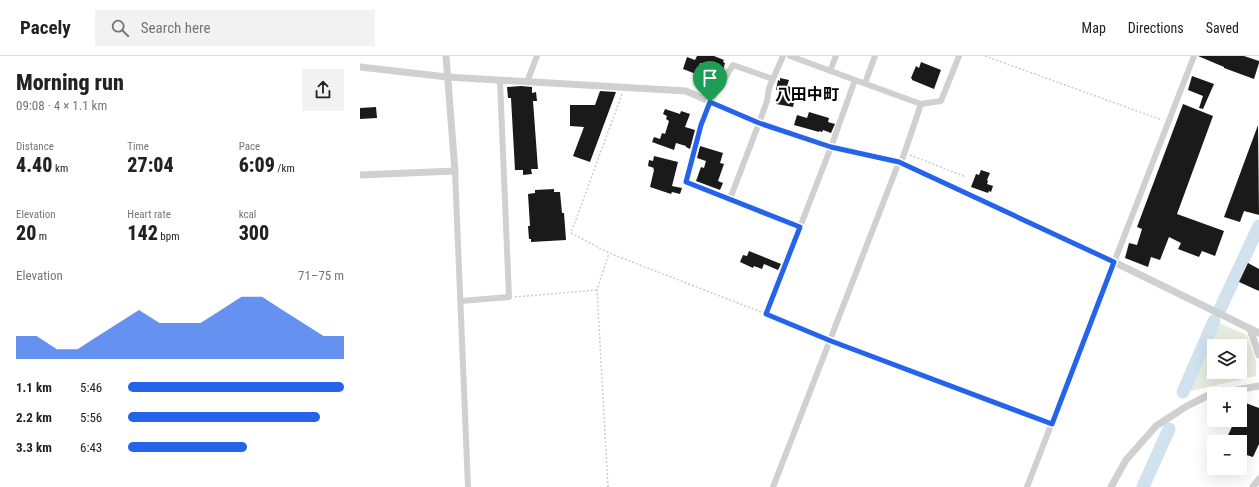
<!DOCTYPE html>
<meta charset="utf-8">
<style>
body{margin:0;font-family:"Roboto Condensed","Noto Sans JP",sans-serif;background:#f2f2f2;color:#222;height:100vh;display:flex;flex-direction:column;font-size:15px;white-space:nowrap}
*{box-sizing:border-box;margin:0}
p{font-size:13px;color:#767676}
.icon{flex:none;width:22px;height:22px;fill:none;stroke:currentColor;stroke-width:2;stroke-linecap:round;stroke-linejoin:round}
.map{position:relative;flex:1;overflow:hidden}
.details{display:flex;flex-direction:column;background:#fff;width:360px}
.details>*{flex:none}
.tools{position:absolute;left:847px;top:283px;display:grid;gap:8px}
.tools a{display:grid;place-items:center;width:40px;height:40px;border-radius:0px;background:#fff;box-shadow:0 4px 16px #0002;font-size:20px}
.pin{position:absolute;display:grid;place-items:center;width:34px;height:34px;color:#fff;margin:-41px -17px;border-radius:50% 50% 50% 0;rotate:-45deg;box-shadow:0 0 4px #0007}
.pin .icon{rotate:45deg}
.round{display:grid;place-items:center;flex:none;width:42px;height:42px;border-radius:0px;background:#f2f2f2}
.head{display:flex;align-items:center;justify-content:space-between;height:68px;padding:0 16px}
h1{font-size:22px;font-weight:800;line-height:30px}
.stats{display:grid;grid-template-columns:repeat(3,1fr);gap:6px;height:68px;padding:4px 16px}
.stats div{display:grid;align-content:center}
.stats b{font-size:20px;font-weight:800}
.stats small{font-size:11px;font-weight:400}
.stats p{font-size:11px}
.chart{height:112px;padding:8px 16px}
.chart p{display:flex;justify-content:space-between}
.chart svg{width:100%;height:72px;margin-top:4px;fill:#2563eb;opacity:.7}
ul{padding:0 16px;list-style:none;font-size:13px}
li{display:grid;grid-template-columns:64px 48px 1fr;align-items:center;height:30px}
li i{height:10px;border-radius:5px;background:#2563eb}
header{display:flex;align-items:center;gap:24px;box-sizing:border-box;height:56px;padding:0 20px;background:#fff;border-bottom:1px solid #e0e0e0}
header strong{font-size:19px}
nav{display:flex;gap:22px;margin-inline-start:auto;font-size:14px}
.search{width:280px;height:36px;background:#f2f2f2;display:flex;align-items:center;gap:10px;box-sizing:border-box;padding:0 14px;border-radius:0px;color:#767676;font-size:15px}
main{display:flex;flex:1;min-height:0}
.map>svg:first-child{display:block}
.green{fill:#e6ecdf;fill-rule:evenodd}
.lines{fill:none;stroke-linecap:round;stroke-linejoin:round}
.river{stroke:#cfe2ee;stroke-width:13}
.building{fill:#1a1a1a}
.path{stroke:#cdcdcd;stroke-width:1.5;stroke-dasharray:2 2;stroke-linecap:butt}
.minor{stroke:#d0d0d0;stroke-width:6}
.tertiary{stroke:#d0d0d0;stroke-width:7}
.route-casing{stroke:#fff;stroke-width:8}
.route{stroke:#2563eb;stroke-width:5}
.labels{text-anchor:middle;dominant-baseline:central;stroke-width:4;stroke-linejoin:round;paint-order:stroke}
.quarter-label{font-size:16px;font-weight:bold;fill:#000;stroke:#fff}
</style>
<header>
<strong>Pacely</strong>
<div class="search"><svg class="icon" aria-label="search" viewBox="0 0 24 24"><circle cx="10" cy="10" r="6"/><path d="M15 15l6 6"/></svg>Search here</div>
<nav><a>Map</a><a>Directions</a><a>Saved</a></nav>
</header>
<main>
<section class="details">
<div class="head"><div><h1>Morning run</h1><p>09:08 · 4 × 1.1 km</p></div><a class="round"><svg class="icon" aria-label="share" viewBox="0 0 24 24"><path d="M12 15V3M7 8l5-5 5 5M5 13v7h14v-7"/></svg></a></div>
<div class="stats">
<div><p>Distance</p><b>4.40<small> km</small></b></div>
<div><p>Time</p><b>27:04</b></div>
<div><p>Pace</p><b>6:09<small> /km</small></b></div>
</div>
<div class="stats">
<div><p>Elevation</p><b>20<small> m</small></b></div>
<div><p>Heart rate</p><b>142<small> bpm</small></b></div>
<div><p>kcal</p><b>300</b></div>
</div>
<div class="chart"><p><span>Elevation</span>71–75 m</p>
<svg viewBox="0 0 160 44" preserveAspectRatio="none"><path d="M0 44V30L10 30L20 38L30 38L40 30L50 22L60 14L70 22L80 22L90 22L100 14L110 6L120 6L130 14L140 22L150 30L160 30V44z"/></svg>
</div>
<ul>
<li><b>1.1 km</b>5:46<i style="width:100%"></i></li>
<li><b>2.2 km</b>5:56<i style="width:89%"></i></li>
<li><b>3.3 km</b>6:43<i style="width:55%"></i></li>
</ul>
</section>
<div class="map">
<svg width="899" height="431" viewBox="0 0 899 431">
<rect width="100%" height="100%" fill="#fff"/>
<path class="green" d="M859,267l28,12 9,26v15l-70,16zM854,290h26v26h-26z"/>
<g class="lines">
<g class="river">
<polyline points="860,253 899,170"/>
<polyline points="823,336 854,265"/>
<polyline points="783,431 809,373"/>
</g>
</g>
<g class="building">
<polygon points="337,0 354,0 364,4 363,6 365,7 363,14 340,7 336,18 323,13 327,1 335,4"/>
<polygon points="838,0 884,0 899,5 899,7 894,23 864,12 864,11"/>
<polygon points="561,6 581,14 574,33 552,24 552,23 551,22 556,10 559,12"/>
<polygon points="832,20 854,28 843,53 839,52 843,40 828,34"/>
<polygon points="420,22 429,24 427,30 437,33 433,51 416,48 419,34 416,34 418,24 420,25"/>
<polygon points="161,30 172,31 172,37 176,36 177,45 173,45 178,113 171,113 172,118 163,119 163,114 155,114 151,42 148,42 147,31"/>
<polygon points="240,35 256,36 230,106 213,100 224,71 210,70 210,49 235,49"/>
<polygon points="823,48 853,60 817,158 864,175 855,200 842,195 839,201 818,193 821,187 809,181 800,204 791,201 788,211 765,202 769,187 777,189 782,173 777,171"/>
<polygon points="16,51 17,62 0,63 0,52"/>
<polygon points="305,53 320,58 321,55 330,58 325,71 335,74 330,93 326,91 326,90 316,87 314,94 292,86 294,81 300,83 302,77 305,78 309,65 306,63 307,60 303,58"/>
<polygon points="449,56 469,62 468,66 475,68 471,77 463,74 462,76 459,75 459,76 434,69 437,59 447,62"/>
<polygon points="898,69 899,159 884,155 880,166 864,161"/>
<polygon points="340,90 363,97 360,107 364,108 358,125 363,127 360,134 336,125 341,111 344,112 346,105 337,102"/>
<polygon points="294,100 318,106 312,130 322,132 320,138 312,136 311,138 290,131 294,114 293,113 294,112 288,110 289,104 293,105"/>
<polygon points="621,114 630,117 627,124 628,125 627,128 633,130 631,136 629,135 628,137 611,131 616,118 619,119"/>
<polygon points="194,133 194,136 200,136 202,157 204,157 206,184 171,186 171,183 169,183 168,170 170,170 168,138 175,137 175,134"/>
<polygon points="389,195 421,208 418,214 404,208 402,213 394,210 393,212 380,206 383,199 387,200"/>
<polygon points="888,207 899,213 899,235 879,226"/>
<polygon points="883,346 899,352 899,388 893,401 880,397 880,386 865,386 875,364 880,364 880,352"/>
</g>
<g class="lines">
<g class="path">
<polyline points="625,0 802,64"/>
<polyline points="262,38 211,177 249,197 401,256"/>
<polyline points="550,99 606,121"/>
<polyline points="155,241 237,234"/>
<polyline points="248,431 237,234 249,197"/>
</g>
<g class="minor">
<polyline points="470,15 476,0"/>
<polyline points="413,23 373,9 350,46 341,69 326,126 440,171 471,91 495,24 430,0"/>
<polyline points="495,24 561,48 581,45 599,0"/>
<polyline points="167,26 177,0"/>
<polyline points="505,27 515,0"/>
<polyline points="541,107 561,48"/>
<polyline points="95,115 108,431"/>
<polyline points="370,143 399,67 407,45 409,32 423,0"/>
<polyline points="440,171 406,258 471,285 692,368"/>
<polyline points="101,245 149,241 140,25"/>
<polyline points="413,431 539,106"/>
<polyline points="667,431 834,0"/>
</g>
<g class="tertiary">
<polyline points="0,11 87,21 326,35 399,67 471,91 539,106 754,206 899,277"/>
<polyline points="0,119 95,115 86,0"/>
<polyline points="890,273 899,299"/>
<polyline points="855,338 899,330"/>
<polyline points="751,431 766,404 796,370 827,350 849,339 854,338"/>
<polyline points="893,431 899,423"/>
</g>
</g>
<g class="lines">
<g class="route-casing">
<polygon id="route" points="350,46 399,67 471,91 539,106 754,206 692,368 471,285 406,258 440,171 326,126 341,69"/>
</g>
<use href="#route" class="route"/>
</g>
<g class="labels">
<g class="quarter-label">
<text x="447" y="38">八田中町</text>
</g>
</g>
</svg>
<div class="tools">
<a><svg class="icon" aria-label="layers" viewBox="0 0 24 24"><path d="M12 4l9 5-9 5-9-5zM3 14l9 5 9-5"/></svg></a>
<a>+</a>
<a>−</a>
</div>
<div class="pin" style="left:350px;top:46px;background:#1e9e55"><svg class="icon" aria-label="arrive" viewBox="0 0 24 24"><path d="M6 21V4h12l-3 4 3 4H6"/></svg></div>
</div>
</main>
